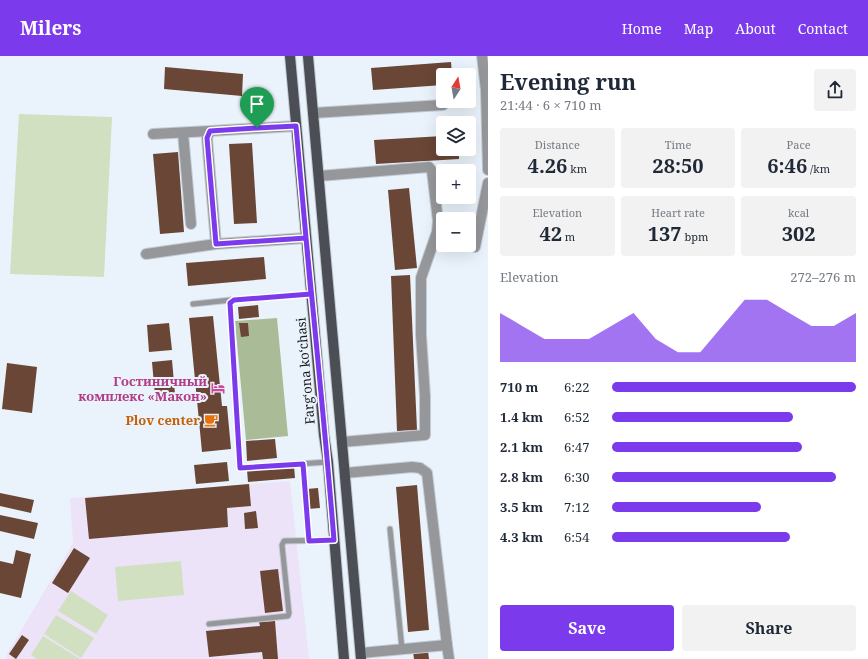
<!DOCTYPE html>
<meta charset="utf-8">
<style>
body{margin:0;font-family:"Noto Serif",serif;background:#f2f2f3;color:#1f2937;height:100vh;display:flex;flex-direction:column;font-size:15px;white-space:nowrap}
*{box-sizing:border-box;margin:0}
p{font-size:13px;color:#747a83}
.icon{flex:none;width:22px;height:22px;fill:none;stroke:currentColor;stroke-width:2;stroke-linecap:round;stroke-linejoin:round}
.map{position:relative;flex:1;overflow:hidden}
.side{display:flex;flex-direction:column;background:#fff;width:380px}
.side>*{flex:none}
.needle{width:26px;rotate:11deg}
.buttons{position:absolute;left:436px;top:12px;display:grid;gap:8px}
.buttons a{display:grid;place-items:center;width:40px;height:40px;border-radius:4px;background:#fff;box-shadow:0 4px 16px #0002;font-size:20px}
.pin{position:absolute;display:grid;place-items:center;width:34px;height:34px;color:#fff;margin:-41px -17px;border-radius:50% 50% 50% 0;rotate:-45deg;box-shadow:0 0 4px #0007}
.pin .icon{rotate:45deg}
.round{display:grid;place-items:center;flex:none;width:42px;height:42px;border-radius:4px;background:#f2f2f3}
.overview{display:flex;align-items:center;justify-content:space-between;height:68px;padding:0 12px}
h1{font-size:22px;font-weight:700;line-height:30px}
.figures{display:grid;grid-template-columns:repeat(3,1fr);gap:6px;height:68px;padding:4px 12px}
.figures div{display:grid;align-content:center;border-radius:4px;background:#f2f2f3;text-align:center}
.figures b{font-size:20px;font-weight:700}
.figures small{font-size:11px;font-weight:400}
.figures p{font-size:11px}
.chart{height:112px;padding:8px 12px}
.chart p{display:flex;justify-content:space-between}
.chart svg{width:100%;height:72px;margin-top:4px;fill:#7c3aed;opacity:.7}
.button{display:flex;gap:8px;margin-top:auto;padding:8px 12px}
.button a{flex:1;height:46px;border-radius:4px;background:#7c3aed;color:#fff;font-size:16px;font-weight:700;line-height:46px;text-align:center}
.button a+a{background:#f2f2f3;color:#1f2937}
ul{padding:0 12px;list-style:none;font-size:13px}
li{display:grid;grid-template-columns:64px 48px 1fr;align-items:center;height:30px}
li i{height:10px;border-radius:5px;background:#7c3aed}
header{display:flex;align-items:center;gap:24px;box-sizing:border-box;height:56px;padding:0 20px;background:#7c3aed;color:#fff}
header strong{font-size:19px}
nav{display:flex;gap:22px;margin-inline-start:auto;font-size:14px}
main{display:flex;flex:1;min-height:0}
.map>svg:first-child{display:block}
.education{fill:#ede3f8}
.green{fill:#d1e0c1}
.forest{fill:#aabc97}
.building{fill:#694636}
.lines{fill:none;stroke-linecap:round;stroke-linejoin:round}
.service-casing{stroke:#c4ccd3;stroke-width:7}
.minor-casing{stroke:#c4ccd3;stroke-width:12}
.primary-casing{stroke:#c4ccd3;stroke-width:12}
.service{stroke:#95979b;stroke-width:5}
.minor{stroke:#95979b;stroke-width:10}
.primary{stroke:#4b4f55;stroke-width:10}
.route-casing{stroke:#fff;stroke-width:8}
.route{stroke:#7c3aed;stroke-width:5}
.labels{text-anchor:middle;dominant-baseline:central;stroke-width:4;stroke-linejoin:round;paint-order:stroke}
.street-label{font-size:13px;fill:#191c1f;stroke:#eaf3fb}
.hotel-label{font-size:13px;font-weight:bold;fill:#b23c85;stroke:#eaf3fb;text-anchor:end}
.food-label{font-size:13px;font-weight:bold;fill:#c56008;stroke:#eaf3fb;text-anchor:end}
</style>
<header>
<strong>Milers</strong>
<nav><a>Home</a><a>Map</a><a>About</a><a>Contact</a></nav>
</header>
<main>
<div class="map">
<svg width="488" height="603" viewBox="0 0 488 603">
<rect width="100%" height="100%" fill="#eaf3fb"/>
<polygon class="education" points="290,425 309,603 6,603 7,598 73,487 70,442"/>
<g class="green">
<polygon points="19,58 112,61 104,221 10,218"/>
<polygon points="181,505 184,539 118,545 115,511"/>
<polygon points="71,535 108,559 96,578 58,555"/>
<polygon points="56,559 94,582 81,602 44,578"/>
<polygon points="43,580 80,603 37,603 31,599"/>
</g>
<polygon class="forest" points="277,262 288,380 246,384 235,265"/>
<g class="building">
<polygon points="451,6 452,19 443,19 443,29 373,34 371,12"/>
<polygon points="165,11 243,18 242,40 164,33"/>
<polygon points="443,80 443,93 459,93 459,103 376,108 374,84"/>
<polygon points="252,87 257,167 234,168 229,88"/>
<polygon points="178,96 184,176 160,178 153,98"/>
<polygon points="409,132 417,212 395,214 388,134"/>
<polygon points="264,201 266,223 188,230 186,207"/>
<polygon points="410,219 417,374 397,375 391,220"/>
<polygon points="258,249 259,261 239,263 238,251"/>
<polygon points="213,260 222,350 227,350 231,393 202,396 189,262"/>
<polygon points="169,267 172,294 149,296 147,269"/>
<polygon points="239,267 248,267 249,280 241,281"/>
<polygon points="172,304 175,338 155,340 152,306"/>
<polygon points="7,307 37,311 32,357 2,353"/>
<polygon points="275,383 277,402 247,405 246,385"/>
<polygon points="227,406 229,425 196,428 194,409"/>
<polygon points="294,410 295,422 248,426 247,414"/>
<polygon points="249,428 251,450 227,452 228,471 89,483 85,442"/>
<polygon points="417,429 429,574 408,576 396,431"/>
<polygon points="318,432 320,452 308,453 307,433"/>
<polygon points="0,437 34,444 31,457 0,450"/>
<polygon points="256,455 258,472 245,473 244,457"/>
<polygon points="0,459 38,467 34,483 0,475"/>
<polygon points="74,492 90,502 68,537 52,527"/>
<polygon points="16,494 31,498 21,542 0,537 0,505 13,508"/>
<polygon points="278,513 283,555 265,557 260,515"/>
<polygon points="275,565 278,603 263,603 262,596 209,601 206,575 260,570 259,566"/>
<polygon points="22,579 29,584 16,603 9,598"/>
<polygon points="428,595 429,603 414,603 413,596"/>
</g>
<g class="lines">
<g class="service-casing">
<g id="service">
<polyline points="311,238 233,244 230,246 240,412 328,406"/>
<polyline points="193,248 231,244"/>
<polyline points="303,408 309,485"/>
<polyline points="390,473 402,593"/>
<polyline points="209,568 288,560 289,557 282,489 284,485 334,484"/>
</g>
</g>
<g class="minor-casing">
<g id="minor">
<polyline points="482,0 486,34 488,114"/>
<polyline points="313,57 443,49"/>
<polyline points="296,70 210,75 207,82 216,188 306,182"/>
<polyline points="183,77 191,168"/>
<polyline points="153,78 210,75"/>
<polyline points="319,120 429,111 432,115 438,165 437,176 421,222 421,279 425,340 425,379 342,386"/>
<polyline points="475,191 488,127"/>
<polyline points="146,198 216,188"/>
<polyline points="345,417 412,411 420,412 427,417 447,589"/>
<polyline points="361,597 447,589 449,603"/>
</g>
</g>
<g class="primary-casing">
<g id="primary">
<polyline points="290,0 324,379 328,406 344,603"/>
<polyline points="308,0 361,603"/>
</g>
</g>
<use href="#service" class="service"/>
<use href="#minor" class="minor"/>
<use href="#primary" class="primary"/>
</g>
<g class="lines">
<g class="route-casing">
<path id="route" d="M257,72l-47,3 -3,7 9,106 90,-6c10,101 20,202 28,302l-25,1 -6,-77 -63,4 -10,-165 4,-3 77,-6 -15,-168 -39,2"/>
</g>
<use href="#route" class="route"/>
</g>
<defs>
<g id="hotel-bare" transform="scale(1.08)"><path d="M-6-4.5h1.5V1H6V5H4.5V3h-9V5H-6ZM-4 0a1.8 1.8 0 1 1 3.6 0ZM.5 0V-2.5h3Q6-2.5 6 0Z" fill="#d1479c" stroke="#eaf3fb" stroke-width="2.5" paint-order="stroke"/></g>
<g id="cafe-bare" transform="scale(1.08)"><path d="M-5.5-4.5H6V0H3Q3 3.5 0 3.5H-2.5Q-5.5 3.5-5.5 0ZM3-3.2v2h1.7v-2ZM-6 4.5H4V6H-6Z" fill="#e8710a" stroke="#eaf3fb" stroke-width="2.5" paint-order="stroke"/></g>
</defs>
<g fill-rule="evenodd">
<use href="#hotel-bare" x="218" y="332"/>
<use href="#cafe-bare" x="211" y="364"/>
</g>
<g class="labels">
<g class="street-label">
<text transform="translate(305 315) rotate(-95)">Fargʻona koʻchasi</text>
</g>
<g class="hotel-label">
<text x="207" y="325">Гостиничный<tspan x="207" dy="15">комплекс «Макон»</tspan></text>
</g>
<g class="food-label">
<text x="200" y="364">Plov center</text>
</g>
</g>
</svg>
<div class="buttons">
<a><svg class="needle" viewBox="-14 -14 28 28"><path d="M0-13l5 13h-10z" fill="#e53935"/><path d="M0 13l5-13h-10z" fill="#747a83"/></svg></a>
<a><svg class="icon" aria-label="layers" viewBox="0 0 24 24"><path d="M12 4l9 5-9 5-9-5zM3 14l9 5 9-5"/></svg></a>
<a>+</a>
<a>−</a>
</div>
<div class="pin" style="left:257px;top:72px;background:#1e9e55"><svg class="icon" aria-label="arrive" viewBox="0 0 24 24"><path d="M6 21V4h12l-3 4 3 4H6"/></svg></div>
</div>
<section class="side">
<div class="overview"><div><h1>Evening run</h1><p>21:44 · 6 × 710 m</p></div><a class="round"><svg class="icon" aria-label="share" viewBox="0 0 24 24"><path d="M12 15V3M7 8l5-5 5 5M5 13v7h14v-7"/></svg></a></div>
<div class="figures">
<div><p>Distance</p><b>4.26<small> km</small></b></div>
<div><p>Time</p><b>28:50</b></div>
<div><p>Pace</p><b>6:46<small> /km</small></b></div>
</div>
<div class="figures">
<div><p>Elevation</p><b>42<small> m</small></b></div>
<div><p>Heart rate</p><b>137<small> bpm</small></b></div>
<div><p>kcal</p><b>302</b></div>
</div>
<div class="chart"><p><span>Elevation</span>272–276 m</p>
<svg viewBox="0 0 160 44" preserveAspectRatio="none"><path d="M0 44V14L10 22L20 30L30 30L40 30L50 22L60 14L70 30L80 38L90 38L100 22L110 6L120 6L130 14L140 22L150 22L160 14V44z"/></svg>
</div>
<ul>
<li><b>710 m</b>6:22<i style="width:100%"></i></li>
<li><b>1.4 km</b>6:52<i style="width:74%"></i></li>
<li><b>2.1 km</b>6:47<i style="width:78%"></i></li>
<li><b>2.8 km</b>6:30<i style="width:92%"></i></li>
<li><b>3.5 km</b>7:12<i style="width:61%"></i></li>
<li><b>4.3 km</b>6:54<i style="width:73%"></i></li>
</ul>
<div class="button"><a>Save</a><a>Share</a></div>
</section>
</main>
